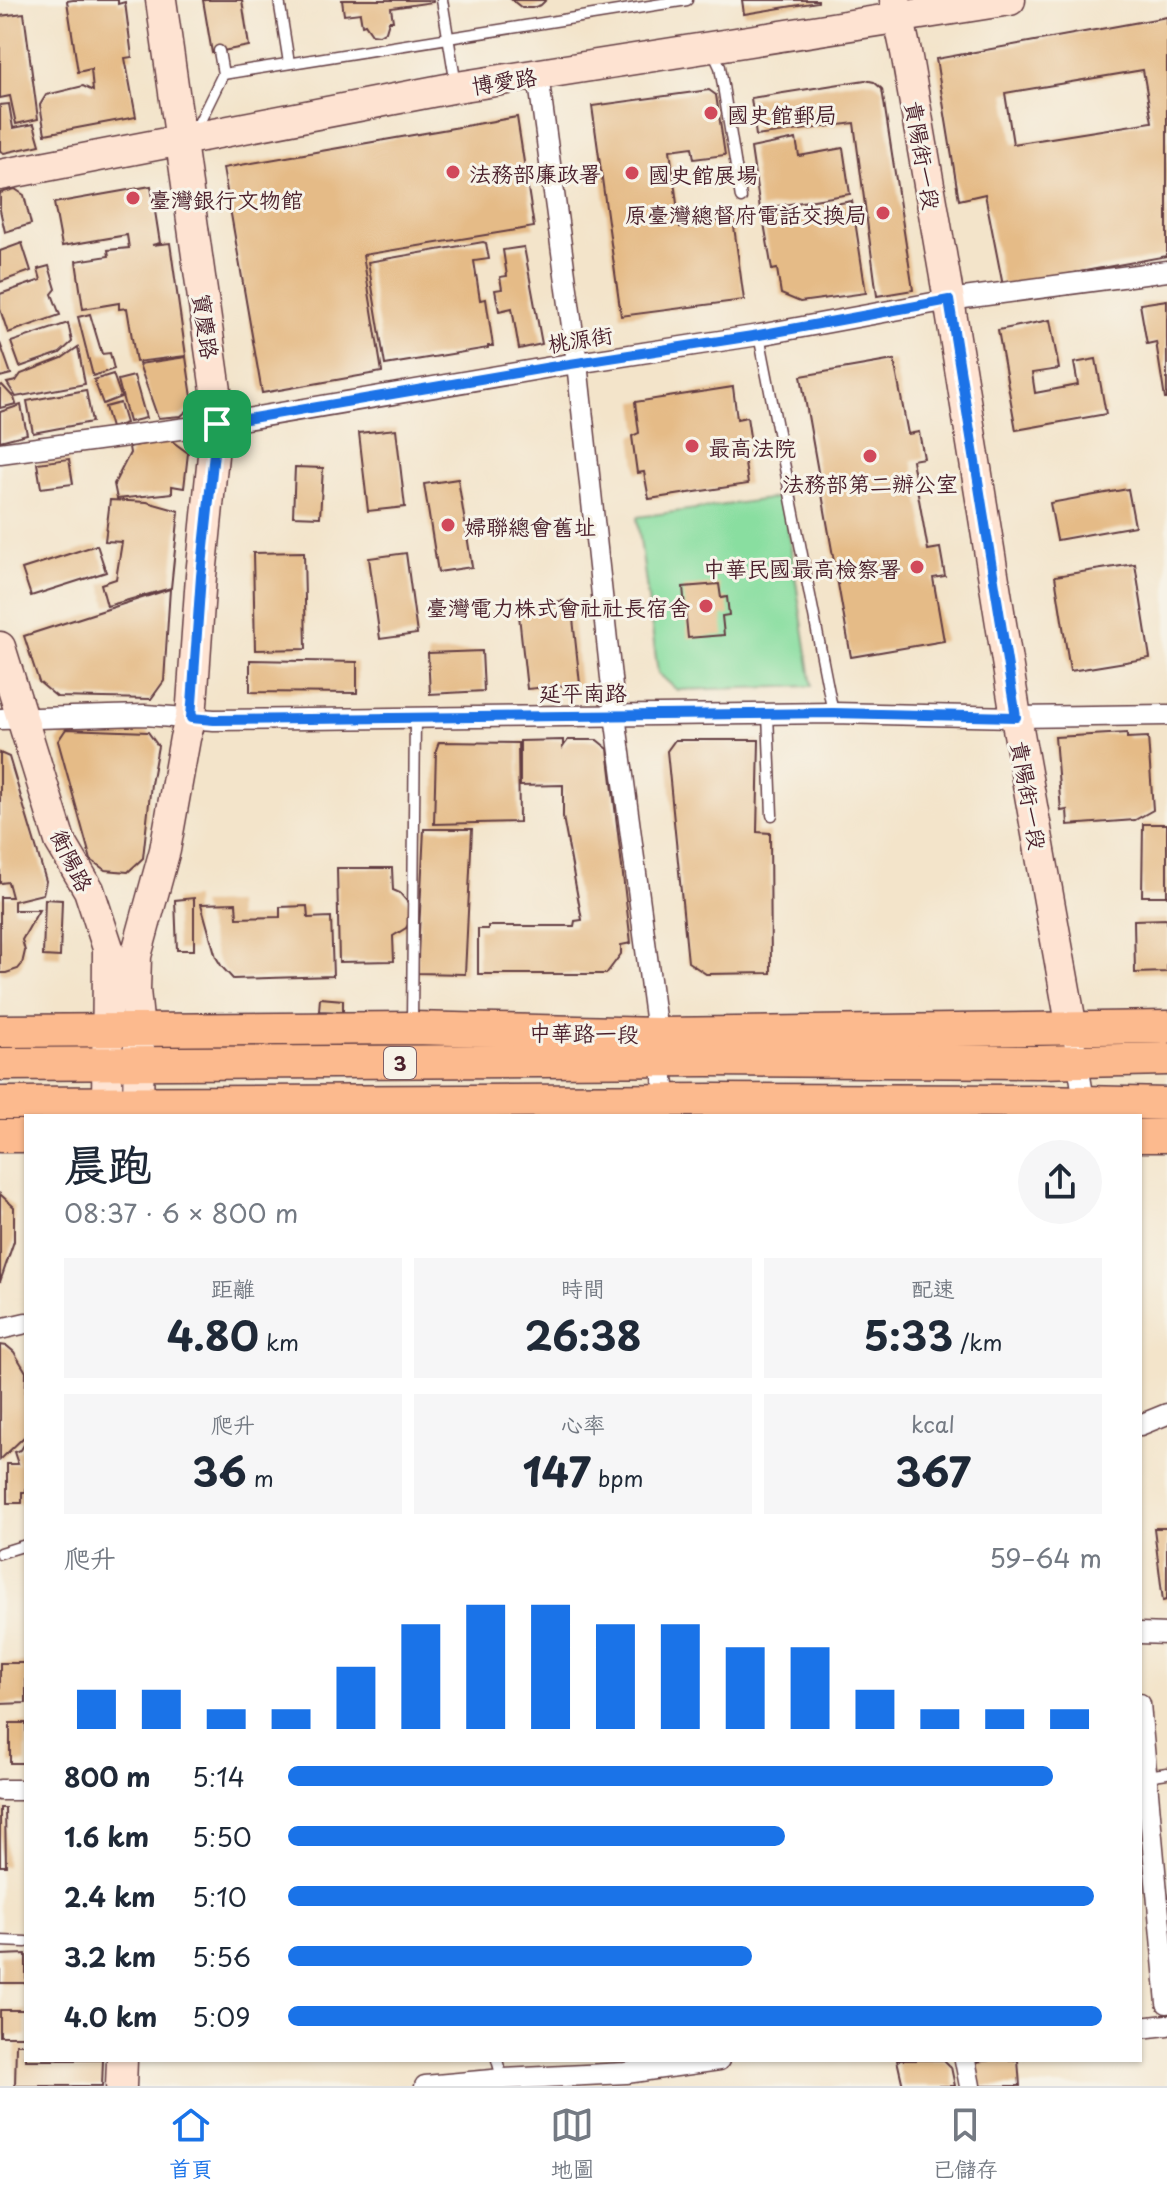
<!DOCTYPE html>
<html lang="zh-TW">
<meta charset="utf-8">
<style>
body{margin:0;font-family:"Playpen Sans","LXGW WenKai TC",sans-serif;background:#f6f6f7;color:#1f2937;height:100vh;display:flex;flex-direction:column;font-size:30px;white-space:nowrap}
*{box-sizing:border-box;margin:0}
p{font-size:26px;color:#747a83}
.icon{flex:none;width:44px;height:44px;fill:none;stroke:currentColor;stroke-width:2;stroke-linecap:round;stroke-linejoin:round}
.map{position:relative;flex:1;overflow:hidden}
.drawer{position:absolute;left:24px;top:1114px;width:1118px;height:948px;display:flex;flex-direction:column;background:#fff;border-radius:0px;box-shadow:0 2px 6px #0004}
.drawer>*{flex:none}
.pin{position:absolute;display:grid;place-items:center;width:68px;height:68px;color:#fff;margin:-34px;border-radius:16px;box-shadow:0 4px 12px #0006}
.round{display:grid;place-items:center;flex:none;width:84px;height:84px;border-radius:42px;background:#f6f6f7}
.headline{display:flex;align-items:center;justify-content:space-between;height:136px;padding:0 40px}
h1{font-size:44px;font-weight:700;line-height:60px}
.stats{display:grid;grid-template-columns:repeat(3,1fr);gap:12px;height:136px;padding:8px 40px}
.stats div{display:grid;align-content:center;border-radius:0px;background:#f6f6f7;text-align:center}
.stats b{font-size:40px;font-weight:700}
.stats small{font-size:22px;font-weight:400}
.stats p{font-size:22px}
.chart{height:224px;padding:16px 40px}
.chart p{display:flex;justify-content:space-between}
.chart svg{width:100%;height:144px;margin-top:8px;stroke:#1a73e8;stroke-width:6}
ul{padding:0 40px;list-style:none;font-size:26px}
li{display:grid;grid-template-columns:128px 96px 1fr;align-items:center;height:60px}
li i{height:20px;border-radius:10px;background:#1a73e8}
.menu{display:flex;justify-content:space-around;align-items:center;height:112px;border-top:2px solid #e0e1e3;background:#fff;font-size:22px;color:#747a83}
.menu a{display:grid;justify-items:center;gap:4px}
.menu .on{color:#1a73e8}
.map>svg:first-child{display:block}
.green{fill:#89dea0;stroke:#6a7e66;stroke-width:2}
.building{fill:#e5bb87;fill-rule:evenodd}
.lines{fill:none;stroke-linecap:round;stroke-linejoin:round}
.lane-casing{stroke:#633d43;stroke-width:13}
.street-casing{stroke:#633d43;stroke-width:23}
.secondary-casing{stroke:#633d43;stroke-width:33}
.primary-casing{stroke:#633d43;stroke-width:35}
.lane{stroke:#fff;stroke-width:10}
.street{stroke:#fff;stroke-width:20}
.secondary{stroke:#fee3d2;stroke-width:30}
.primary{stroke:#fcba8e;stroke-width:32}
.route-casing{stroke:#fff;stroke-width:16}
.route{stroke:#1a73e8;stroke-width:10}
.poi-dot{fill:#d1495b;stroke:#f7f3e8;stroke-width:3}
.labels{text-anchor:middle;dominant-baseline:central;stroke-width:6;stroke-linejoin:round;paint-order:stroke}
.shield{fill:#f7f3e8;stroke:#7e5f64;stroke-width:2}
.shield-label{font-size:20px;font-weight:bold;fill:#4a1f2b}
.street-label{font-size:22px;fill:#4a1f2b;stroke:#f7f3e8}
.poi-label{font-size:22px;fill:#4a1f2b;stroke:#f7f3e8;text-anchor:start}
</style>
<div class="map">
<svg width="1167" height="2086" viewBox="0 0 1167 2086">
<rect width="100%" height="100%" fill="#f7f3e8"/>
<filter id="ink" filterUnits="userSpaceOnUse"><feTurbulence type="fractalNoise" baseFrequency=".0125" numOctaves="2"/><feDisplacementMap in="SourceGraphic" scale="16" xChannelSelector="R" yChannelSelector="G"/><feConvolveMatrix kernelMatrix="1 2 1 2 8 2 1 2 1" color-interpolation-filters="sRGB"/></filter>
<filter id="wash" filterUnits="userSpaceOnUse"><feTurbulence type="fractalNoise" baseFrequency=".006" numOctaves="4" result="noise"/><feDisplacementMap in="SourceGraphic" scale="32" xChannelSelector="R" yChannelSelector="G"/><feGaussianBlur stdDeviation="1.8" result="paint"/><feColorMatrix in="noise" values="0 0 0 0 0 0 0 0 0 0 0 0 0 0 0 0 0 1.4 0 .05"/><feComposite in="paint" operator="in"/></filter>
<g filter="url(#wash)">
<rect width="100%" height="100%" fill="#f3e4ca"/>
<polygon class="green" points="783,497 812,686 677,690 658,673 637,517"/>
<g id="blocks">
<g class="building">
<polygon points="73,0 118,0 118,4 125,2 132,57 125,58 136,117 45,134 40,105 46,95 83,86 93,91 91,69 78,72 67,1"/>
<polygon points="203,0 242,0 249,46 212,53"/>
<polygon points="342,0 433,0 433,2 391,8 393,21 389,21 386,31 379,35 372,34 365,24 362,25 360,13 344,15"/>
<polygon points="512,0 546,0 541,5 532,8 522,8"/>
<polygon points="742,0 818,0 818,2 744,14"/>
<polygon points="24,13 38,119 16,124 10,96 0,98 0,16"/>
<path d="M1167,17v239l-164,30 -18,-92 -26,6 -23,-141zM1143,70l9,52 -139,22 -8,-51z"/>
<polygon points="865,80 874,82 882,89 913,290 877,296 854,123 756,136 751,98"/>
<polygon points="709,90 716,95 725,155 694,159 692,147 670,150 680,227 733,219 744,300 621,316 592,106"/>
<polygon points="9,104 13,128 34,124 40,145 4,153 0,151 0,105"/>
<polygon points="517,117 534,227 363,255 382,372 262,393 223,168"/>
<polygon points="796,139 799,156 843,148 850,194 760,209 751,148"/>
<polygon points="151,186 160,243 152,245 170,243 186,356 136,362 127,308 119,309 119,303 83,309 76,261 109,256 108,250 129,248 127,235 62,246 54,203"/>
<polygon points="15,189 24,195 31,224 5,232 0,210 0,193"/>
<polygon points="852,201 866,293 800,302 781,294 777,269 772,270 763,217"/>
<polygon points="483,242 486,243 489,259 474,261 480,300 486,299 493,346 488,346 488,348 385,365 368,262"/>
<polygon points="22,243 31,271 0,282 0,251"/>
<polygon points="524,247 542,344 519,349 512,308 499,311 495,290 502,289 500,277 507,276 503,250"/>
<polygon points="49,266 56,289 52,294 60,315 8,333 0,309 0,294 41,280 38,269"/>
<polygon points="1167,300 1167,399 1165,399 1156,342 1147,344 1140,304"/>
<polygon points="90,314 102,354 110,353 114,369 93,376 78,317"/>
<polygon points="1050,320 1059,369 1032,373 1035,393 1078,385 1074,363 1096,359 1106,414 1016,430 998,330"/>
<polygon points="68,323 72,342 60,353 20,367 11,342"/>
<polygon points="0,343 11,374 0,377"/>
<polygon points="78,347 85,384 16,397 7,383 16,381 21,374 62,358"/>
<polygon points="186,357 192,397 189,409 181,416 158,418 139,364"/>
<polygon points="894,360 908,434 919,432 924,458 912,460 928,550 940,548 945,576 933,578 944,641 851,657 801,376"/>
<polygon points="113,374 121,397 103,404 94,380"/>
<polygon points="134,376 146,418 129,422 118,380"/>
<polygon points="2,385 14,398 16,404 0,408 0,386"/>
<polygon points="733,387 737,419 747,417 753,456 744,457 748,484 649,499 644,472 637,473 632,436 639,433 635,402"/>
<polygon points="86,390 92,422 33,433 27,401"/>
<polygon points="120,403 126,423 111,428 105,407"/>
<polygon points="21,405 27,434 0,441 0,412"/>
<polygon points="396,429 405,507 368,511 359,433"/>
<polygon points="169,439 188,453 184,488 172,486 172,493 117,499 114,484 130,453 129,447"/>
<polygon points="69,459 73,484 41,488 37,463"/>
<polygon points="295,467 323,468 320,517 293,516"/>
<polygon points="458,479 472,567 438,572 424,484"/>
<polygon points="1128,489 1135,526 1057,540 1050,503"/>
<polygon points="110,500 147,502 179,511 171,588 107,606 101,584 116,579 122,542 105,541"/>
<polygon points="97,545 106,572 31,596 22,569"/>
<polygon points="304,552 306,649 255,650 253,553"/>
<polygon points="406,553 417,634 380,639 369,558"/>
<polygon points="1135,564 1150,658 1070,671 1055,576"/>
<polygon points="719,584 721,598 727,597 729,615 722,616 724,635 688,638 683,587"/>
<polygon points="170,589 164,681 151,699 57,697 39,682 24,636"/>
<polygon points="571,600 580,684 527,689 518,606"/>
<polygon points="482,651 484,691 430,694 428,653"/>
<polygon points="250,660 357,662 357,693 250,692"/>
<polygon points="66,729 148,732 158,746 151,784 143,858 128,872 105,870 91,860 58,741"/>
<polygon points="1127,733 1127,738 1148,737 1153,810 1135,820 1068,825 1067,810 1061,811 1055,737"/>
<polygon points="563,740 563,747 568,740 597,740 608,749 631,943 621,945 621,954 606,974 478,974 478,929 488,929 488,926 574,926 575,921 582,920 563,817 563,785 520,786 520,741"/>
<polygon points="675,740 759,740 757,832 770,833 771,973 706,974 688,962 667,751"/>
<polygon points="439,742 518,743 519,822 434,824 436,750"/>
<polygon points="0,753 9,757 46,881 43,894 14,901 14,910 39,910 22,940 25,951 22,964 18,969 6,973 0,973 0,897 12,897 8,882 0,883"/>
<polygon points="1143,824 1167,824 1167,896 1142,896"/>
<polygon points="424,829 472,829 465,974 417,973"/>
<polygon points="337,868 392,868 393,890 400,893 410,905 410,921 406,928 393,936 394,961 339,962"/>
<polygon points="194,898 194,950 177,950 175,900"/>
<polygon points="45,899 62,900 60,957 43,956"/>
<polygon points="236,903 237,918 280,917 280,907 307,906 308,918 331,917 333,976 233,979 222,967 216,957 201,904"/>
<polygon points="1167,919 1167,972 1135,973 1134,920"/>
<polygon points="320,998 343,1000 343,1012 319,1011"/>
<polygon points="0,1194 14,1207 14,1241 0,1282"/>
<polygon points="0,1345 7,1346 14,1352 26,1372 25,1436 0,1460"/>
<polygon points="26,1441 26,1492 22,1492 22,1503 7,1503 7,1464 18,1464 14,1452 21,1450"/>
<polygon points="1154,1528 1167,1528 1167,1600 1163,1601"/>
<polygon points="0,1663 26,1663 26,1703 0,1704"/>
<rect x="10" y="1723" width="16" height="40"/>
<polygon points="0,1808 5,1808 6,1866 0,1866"/>
<polygon points="26,1954 26,1983 0,1983 0,1955"/>
<rect x="0" y="2010" width="26" height="26"/>
<polygon points="16,2044 26,2044 26,2060 103,2060 102,2086 15,2086"/>
<polygon points="897,2060 944,2060 951,2067 955,2086 903,2086"/>
<polygon points="992,2060 1018,2060 1020,2086 979,2086 975,2062"/>
</g>
</g>
</g>
<g filter="url(#ink)">
<use href="#blocks" fill-opacity="0" stroke="#633d43" stroke-width="2"/>
<g class="lines">
<g class="lane-casing">
<g id="lane">
<polyline points="279,0 289,63"/>
<polyline points="442,0 456,85"/>
<polyline points="712,50 720,67 741,198"/>
<polyline points="223,74 687,0"/>
<polyline points="192,130 199,123 223,74 219,51"/>
<polyline points="759,335 833,713"/>
<polyline points="768,714 772,815"/>
<polyline points="412,1022 415,717"/>
<polyline points="0,1553 26,1545"/>
<polyline points="1147,1776 1167,1773"/>
<polyline points="0,1941 26,1942"/>
<polyline points="497,2060 503,2081"/>
</g>
</g>
<g class="street-casing">
<g id="street">
<polyline points="538,75 577,363 615,715 667,1108"/>
<polyline points="0,453 217,424 551,367 759,335 949,300 1167,271"/>
<polyline points="0,719 145,715 214,720 833,713 1016,717 1167,715"/>
<polyline points="1072,1029 1086,1112"/>
<polyline points="0,1329 26,1323"/>
<polyline points="1140,1425 1167,1414"/>
<polyline points="1140,1633 1167,1634"/>
<polyline points="1140,1704 1167,2003"/>
<polyline points="0,1790 26,1790"/>
<polyline points="1140,2028 1167,2025"/>
<polyline points="965,2060 970,2086"/>
<polyline points="425,2086 503,2079 626,2073 719,2060"/>
</g>
</g>
<g class="secondary-casing">
<g id="secondary">
<polyline points="895,0 906,52 949,300 1016,717 1072,1029"/>
<polyline points="0,175 457,87 1010,0"/>
<polyline points="0,647 60,841 89,890 108,948 107,1116"/>
<polyline points="138,1116 139,1030 135,990 136,956 165,850 185,738 191,718 201,576 218,405 161,0"/>
<polyline points="121,2086 122,2060"/>
</g>
</g>
<g class="primary-casing">
<g id="primary">
<polyline points="0,1031 412,1028 658,1034 1167,1027"/>
<polyline points="0,1064 707,1060 1038,1062 1167,1059"/>
<polyline points="0,1103 713,1100 1042,1101 1167,1104"/>
<polyline points="0,1136 26,1136"/>
<polyline points="1140,1136 1167,1136"/>
</g>
</g>
<use href="#lane" class="lane"/>
<use href="#street" class="street"/>
<use href="#secondary" class="secondary"/>
<use href="#primary" class="primary"/>
</g>
</g>
<g class="lines" filter="url(#ink)">
<g class="route-casing">
<polygon id="route" points="949,300 1016,717 833,713 214,720 191,718 201,576 217,424 551,367 759,335"/>
</g>
<use href="#route" class="route"/>
</g>
<g class="poi-dot">
<circle cx="711" cy="113" r="8"/>
<circle cx="453" cy="172" r="8"/>
<circle cx="632" cy="173" r="8"/>
<circle cx="133" cy="198" r="8"/>
<circle cx="883" cy="213" r="8"/>
<circle cx="692" cy="446" r="8"/>
<circle cx="870" cy="456" r="8"/>
<circle cx="448" cy="525" r="8"/>
<circle cx="917" cy="567" r="8"/>
<circle cx="706" cy="606" r="8"/>
</g>
<g class="labels">
<rect class="shield" x="384" y="1047" width="32" height="32" rx="6"/>
<g class="shield-label">
<text x="400" y="1063">3</text>
</g>
<g class="street-label">
<text transform="translate(504 80) rotate(-9)">博愛路</text>
<text transform="translate(924 155) rotate(80)">貴陽街一段</text>
<text transform="translate(207 326) rotate(82)">寶慶路</text>
<text transform="translate(580 338) rotate(-9)">桃源街</text>
<text x="583" y="691">延平南路</text>
<text transform="translate(1030 795) rotate(80)">貴陽街一段</text>
<text transform="translate(73 860) rotate(64)">衡陽路</text>
<text transform="translate(584 1032) rotate(1)">中華路一段</text>
</g>
<g class="poi-label">
<text x="727" y="113">國史館郵局</text>
<text x="469" y="172">法務部廉政署</text>
<text x="648" y="173">國史館展場</text>
<text x="149" y="198">臺灣銀行文物館</text>
<text x="867" y="213" text-anchor="end">原臺灣總督府電話交換局</text>
<text x="708" y="446">最高法院</text>
<text x="870" y="482" text-anchor="middle">法務部第二辦公室</text>
<text x="464" y="525">婦聯總會舊址</text>
<text x="901" y="567" text-anchor="end">中華民國最高檢察署</text>
<text x="690" y="606" text-anchor="end">臺灣電力株式會社社長宿舍</text>
</g>
</g>
</svg>
<div class="pin" style="left:217px;top:424px;background:#1e9e55"><svg class="icon" aria-label="arrive" viewBox="0 0 24 24"><path d="M6 21V4h12l-3 4 3 4H6"/></svg></div>
<section class="drawer">
<div class="headline"><div><h1>晨跑</h1><p>08:37 · 6 × 800 m</p></div><a class="round"><svg class="icon" aria-label="share" viewBox="0 0 24 24"><path d="M12 15V3M7 8l5-5 5 5M5 13v7h14v-7"/></svg></a></div>
<div class="stats">
<div><p>距離</p><b>4.80<small> km</small></b></div>
<div><p>時間</p><b>26:38</b></div>
<div><p>配速</p><b>5:33<small> /km</small></b></div>
</div>
<div class="stats">
<div><p>爬升</p><b>36<small> m</small></b></div>
<div><p>心率</p><b>147<small> bpm</small></b></div>
<div><p>kcal</p><b>367</b></div>
</div>
<div class="chart"><p><span>爬升</span>59–64 m</p>
<svg viewBox="0 0 160 44" preserveAspectRatio="none"><path d="M5 44V32M15 44V32M25 44V38M35 44V38M45 44V25M55 44V12M65 44V6M75 44V6M85 44V12M95 44V12M105 44V19M115 44V19M125 44V32M135 44V38M145 44V38M155 44V38"/></svg>
</div>
<ul>
<li><b>800 m</b>5:14<i style="width:94%"></i></li>
<li><b>1.6 km</b>5:50<i style="width:61%"></i></li>
<li><b>2.4 km</b>5:10<i style="width:99%"></i></li>
<li><b>3.2 km</b>5:56<i style="width:57%"></i></li>
<li><b>4.0 km</b>5:09<i style="width:100%"></i></li>
</ul>
</section>
</div>
<nav class="menu">
<a class="on"><svg class="icon" aria-label="home" viewBox="0 0 24 24"><path d="M3 11l9-7 9 7M6 9v11h12V9"/></svg>首頁</a>
<a><svg class="icon" aria-label="map" viewBox="0 0 24 24"><path d="M3 6l6-2 6 2 6-2v14l-6 2-6-2-6 2zM9 4v14M15 6v14"/></svg>地圖</a>
<a><svg class="icon" aria-label="saved" viewBox="0 0 24 24"><path d="M7 4h10v16l-5-4-5 4z"/></svg>已儲存</a>
</nav>
